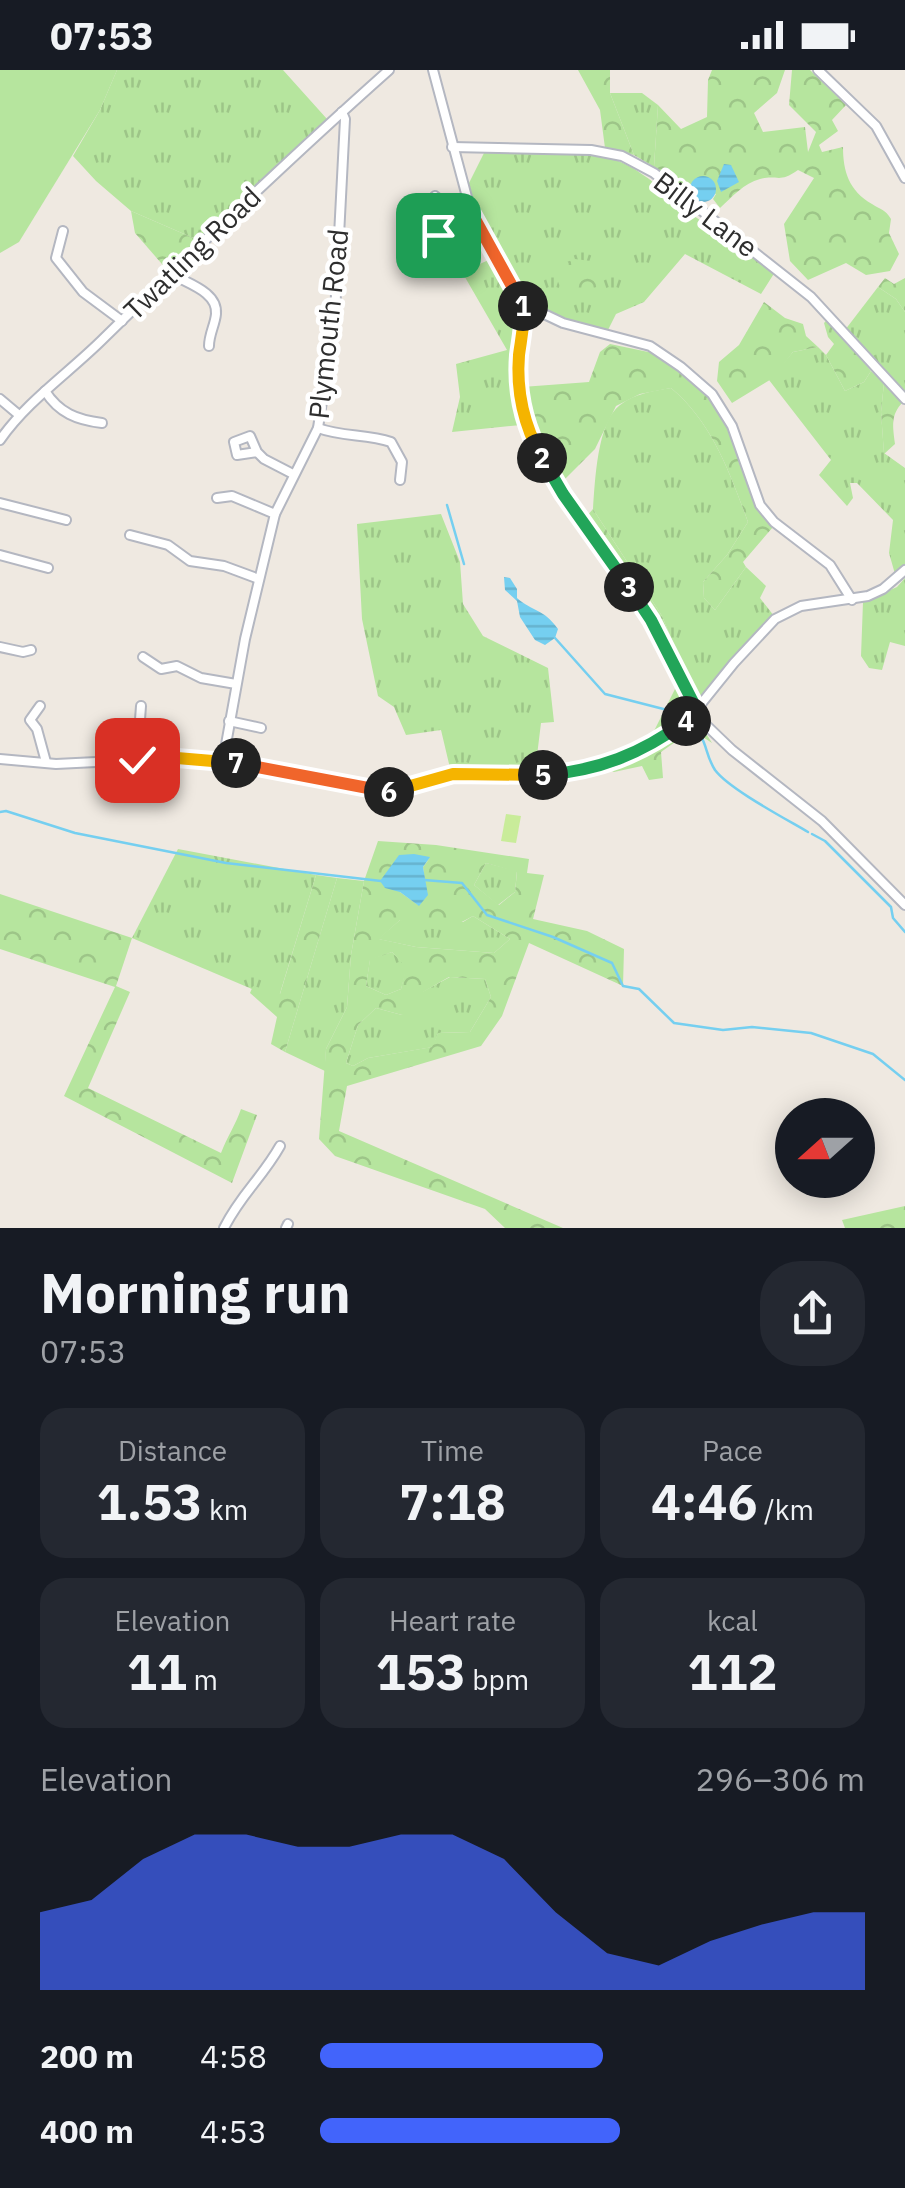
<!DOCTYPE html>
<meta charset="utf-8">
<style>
body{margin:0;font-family:"IBM Plex Sans",sans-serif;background:#242831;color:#f1f3f6;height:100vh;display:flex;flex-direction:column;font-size:38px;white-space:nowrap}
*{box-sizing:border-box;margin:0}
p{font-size:32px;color:#9ea1a6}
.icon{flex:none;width:55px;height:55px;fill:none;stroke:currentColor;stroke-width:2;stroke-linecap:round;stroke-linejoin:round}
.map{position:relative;height:1158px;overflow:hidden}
.panel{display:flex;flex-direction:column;background:#171b24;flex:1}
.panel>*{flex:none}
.needle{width:65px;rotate:249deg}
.tools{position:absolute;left:775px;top:1028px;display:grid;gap:20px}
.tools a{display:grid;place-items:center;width:100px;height:100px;border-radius:50%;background:#171b24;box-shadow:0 5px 25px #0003;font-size:50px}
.pin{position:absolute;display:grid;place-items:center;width:85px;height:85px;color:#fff;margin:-42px;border-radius:20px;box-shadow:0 5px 15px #0006}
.km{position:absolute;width:50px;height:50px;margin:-25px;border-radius:50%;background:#222;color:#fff;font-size:28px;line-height:50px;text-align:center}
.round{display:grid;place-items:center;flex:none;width:105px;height:105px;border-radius:40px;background:#242831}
.summary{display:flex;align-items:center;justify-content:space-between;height:170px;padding:0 40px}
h1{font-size:55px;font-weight:700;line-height:75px}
.figures{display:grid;grid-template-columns:repeat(3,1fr);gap:15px;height:170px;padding:10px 40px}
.figures div{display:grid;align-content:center;border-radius:25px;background:#242831;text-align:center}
.figures b{font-size:50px;font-weight:700}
.figures small{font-size:28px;font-weight:400}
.figures p{font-size:28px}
.chart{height:280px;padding:20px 40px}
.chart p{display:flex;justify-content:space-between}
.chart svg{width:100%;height:180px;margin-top:10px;fill:#4264fb;opacity:.7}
ul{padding:0 40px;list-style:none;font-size:32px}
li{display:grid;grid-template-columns:160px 120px 1fr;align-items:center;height:75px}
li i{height:25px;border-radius:12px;background:#4264fb}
.status{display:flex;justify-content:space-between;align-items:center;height:70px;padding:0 50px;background:#171b24;direction:ltr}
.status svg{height:28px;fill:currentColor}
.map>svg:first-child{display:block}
.grass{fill:url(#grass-tufts)}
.forest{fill:url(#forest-crowns);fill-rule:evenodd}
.park{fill:#b6e59e}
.pitch{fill:#c9ec9a}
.water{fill:url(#water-rules)}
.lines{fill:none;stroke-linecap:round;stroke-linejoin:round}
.stream{stroke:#75cff0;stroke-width:2.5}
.minor-casing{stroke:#b4b7c1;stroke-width:12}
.minor{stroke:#fff;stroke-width:8}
.split-1-casing{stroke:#fff;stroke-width:20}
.split-2-casing{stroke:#fff;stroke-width:20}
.split-3-casing{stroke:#fff;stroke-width:20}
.split-4-casing{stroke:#fff;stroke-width:20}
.split-5-casing{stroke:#fff;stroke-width:20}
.split-6-casing{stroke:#fff;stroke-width:20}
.split-7-casing{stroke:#fff;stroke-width:20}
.split-8-casing{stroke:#fff;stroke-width:20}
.split-1{stroke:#f0652b;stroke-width:12}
.split-2{stroke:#f5b400;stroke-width:12}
.split-3{stroke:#22a559;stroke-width:12}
.split-4{stroke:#22a559;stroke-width:12}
.split-5{stroke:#22a559;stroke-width:12}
.split-6{stroke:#f5b400;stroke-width:12}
.split-7{stroke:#f0652b;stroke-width:12}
.split-8{stroke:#f5b400;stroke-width:12}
.labels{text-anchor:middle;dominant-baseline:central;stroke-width:9;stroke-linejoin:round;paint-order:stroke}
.street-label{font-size:28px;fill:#2e2e2e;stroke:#fff}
</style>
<div class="status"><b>07:53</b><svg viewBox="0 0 49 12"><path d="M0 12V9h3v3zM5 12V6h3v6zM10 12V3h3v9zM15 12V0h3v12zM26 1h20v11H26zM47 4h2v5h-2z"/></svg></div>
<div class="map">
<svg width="905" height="1158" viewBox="0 0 905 1158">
<defs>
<pattern id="grass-tufts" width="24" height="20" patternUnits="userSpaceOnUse" patternTransform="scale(2.5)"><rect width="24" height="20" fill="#b6e59e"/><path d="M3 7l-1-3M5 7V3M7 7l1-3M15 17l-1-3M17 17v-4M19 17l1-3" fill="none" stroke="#9dc588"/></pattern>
<pattern id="forest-crowns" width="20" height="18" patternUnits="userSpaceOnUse" patternTransform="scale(2.5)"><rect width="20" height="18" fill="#b6e59e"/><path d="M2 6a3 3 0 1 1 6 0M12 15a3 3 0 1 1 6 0" fill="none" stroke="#9dc588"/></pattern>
<pattern id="water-rules" width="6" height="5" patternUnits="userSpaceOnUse" patternTransform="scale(2.5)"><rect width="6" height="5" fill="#75cff0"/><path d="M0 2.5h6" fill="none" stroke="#66b2ce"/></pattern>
</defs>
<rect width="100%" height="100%" fill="#efe9e1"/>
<g class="grass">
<polygon points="117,0 283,0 327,49 198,170 131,141 96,111 73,86 100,40"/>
<polygon points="610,23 642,23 658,35 654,97 634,85"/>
<path d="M486,79l119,7c37,11 62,39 92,62 25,19 53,34 78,54l-14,22 -76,-40 -41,48 -28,12 -8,16c-19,-5 -44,-9 -61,-18 -39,-24 -65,-83 -80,-125z"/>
<polygon points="493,188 516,231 520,247 516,308 521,355 452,362 460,327 456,294 507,280 462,202"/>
<polygon points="878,217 896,229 905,242 905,324 845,260"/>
<polygon points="818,277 826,285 845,321 864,312 871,301 884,313 881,342 884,383 905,398 905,494 895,504 889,483 893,450 857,413 850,413 853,428 847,436 819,405 831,390 769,310 793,282"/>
<path d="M671,318c41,34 59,85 77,134l-21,33 -24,27 1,16 11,12 31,-43 20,19 -6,12 14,18 -77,85 -35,-85 -69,-107c2,-27 4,-87 27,-104 15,-12 34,-14 51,-17z"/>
<polygon points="441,444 460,492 463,534 483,566 548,598 554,652 541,653 535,702 450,698 441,660 406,665 394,637 378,626 362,549 357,454"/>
<polygon points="905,508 905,576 890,572 882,600 869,598 861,586 863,532 897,517"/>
<polygon points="178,779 316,805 278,930 132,868"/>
<polygon points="486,793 517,801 515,822 498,835 474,815"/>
<polygon points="337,808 364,811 351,885 347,937 326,979 325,1001 285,982"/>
<polygon points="473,846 510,869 494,883 416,877 378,869 400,850 463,852"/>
<polygon points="392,882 407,897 401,919 386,925 366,916 370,889"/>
<polygon points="450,907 485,909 491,927 470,962 438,963 433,977 368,988 353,996 346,993 358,955 376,938 402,945 422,922"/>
</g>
<g class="forest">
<polygon points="578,0 610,0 610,23 634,85 605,78 600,40"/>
<path d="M712,0h73l-8,23 -23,20 9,19 42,-5 3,25 8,-20 -27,-27 3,-35h18l36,35 -14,15 6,11 -19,14 3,7 21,-5c0,24 6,44 29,57 9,6 13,5 19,15l-2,14 10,21 -9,17 -24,4 -20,-12 -38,17 -18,-19 -6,-37 30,-46 -16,-8c-20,14 -20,4 -38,9 -16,4 -28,18 -40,29l-7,-9 3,-5 -25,-7 -1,6 -36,-26 4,-62 23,24 26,-12 1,-37z"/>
<polygon points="131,141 198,170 168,201 135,163"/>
<polygon points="575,189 591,191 601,202 602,211 580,233 566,232 557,209 561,194"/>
<polygon points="885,208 894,214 905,208 905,242 896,229 878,217"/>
<polygon points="764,232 785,248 803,254 806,266 818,277 793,282 773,308 732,333 717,311 719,292 739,275"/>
<polygon points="828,249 871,301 864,312 845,321 826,285 834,274 828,267 824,253"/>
<path d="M610,274l48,10 55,45 17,28 23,72 20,28 -30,35 3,5 -31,43 -11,-12 -1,-16 24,-27 21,-33c-18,-49 -36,-100 -77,-134l-31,6 -24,12 -21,43 -35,35 -33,-63 -5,-34 67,-5 11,-30z"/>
<path d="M884,313l19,19c-13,13 -10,25 -8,42l-11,10 -3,-42z"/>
<polygon points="593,439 662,546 693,622 660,557 586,447"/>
<polygon points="678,613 691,638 686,647 702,657 712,673 692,660 661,682 663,708 649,710 642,696 614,702 605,698 611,685 653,663"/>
<path d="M378,771l58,4 93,14 -2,14 17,2 -11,44 54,12 37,18 -1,37 -94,-43 -27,73 -21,30 -134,40 -8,45 224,97h-58l-20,-19 -150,-53 -16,-17 7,-90 21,-42 4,-52 13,-74zM430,788l-7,9 4,28 -9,10 -18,-13zM486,793l31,9 -2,20 -16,13 -25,-20zM473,846l37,23 -16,14 -78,-6 -37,-8 21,-19c28,13 45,12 73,-4zM392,882l14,15 -5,22 -15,6 -20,-9 4,-26zM449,907l36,2 6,18 -21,35 -32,1 -6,14 -64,11 -15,8 -7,-3 12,-38 18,-17 26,7 15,-3 6,-20z"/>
<polygon points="316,805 337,808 285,982 271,974 277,947 250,923 253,916 280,924"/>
<path d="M0,824l132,44 -16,48 14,6 -42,96 133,65c6,-16 15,-29 20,-44l16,6 -25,68 -168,-87 51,-109 -115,-38z"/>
<polygon points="905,1136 905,1158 845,1158 842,1150"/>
</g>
<polygon class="park" points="0,0 117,0 100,40 19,172 0,183"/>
<polygon class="pitch" points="506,744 521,746 516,773 501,771"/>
<g class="water">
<polygon points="724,94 731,95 739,112 721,122 717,111"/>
<circle cx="703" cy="119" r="13"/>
<path d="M504,507l6,1 7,11v9c16,14 26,10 41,31l-3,9 -10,7 -10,-5 -15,-23 -3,-16 -12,-11z"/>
<polygon points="414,784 430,787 423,797 428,825 419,836 400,822 385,818 380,811 399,785"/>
</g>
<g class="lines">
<g class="stream">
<polyline points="447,435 464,494"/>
<polyline points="555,568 605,624 679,643 684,648"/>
<path d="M689,653c20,16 14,28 26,47 14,19 71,49 93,62"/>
<polyline points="0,742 6,741 75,763 226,793 381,811"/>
<polyline points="812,764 825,771 891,837 893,848 905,862"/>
<polyline points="424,810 462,813 487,845 553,867 612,893 623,916 639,919 674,953 723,960 752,957 811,963 873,984 905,1010"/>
</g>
<g class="minor-casing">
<g id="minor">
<polyline points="433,0 471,142 523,234 563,253 650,276 681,297 712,324 732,356 760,435 774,452 830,495 852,530"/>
<polyline points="818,0 876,56 905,108"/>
<polyline points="452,77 591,80 622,86 654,103 811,227 905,329"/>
<polyline points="435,126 441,131 468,132"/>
<polyline points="63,161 56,188 83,222 122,251"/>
<polyline points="439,165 436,154 471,142"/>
<path d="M170,203c15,10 48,18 46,41 -1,11 -7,20 -7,32"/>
<polyline points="523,234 519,308 526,357 563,424 651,550 706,655 732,680 822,751 905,835"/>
<path d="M45,321c14,22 32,29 57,32"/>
<polyline points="0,329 19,345"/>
<path d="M318,358c24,9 49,6 73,14l11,20 -2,18"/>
<path d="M0,370c28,-40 69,-67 104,-102 93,-91 187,-181 285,-268"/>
<polyline points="257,382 250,366 234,372 237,385 257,382 264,389 293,404"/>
<polyline points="217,428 232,426 275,444"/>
<polyline points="0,433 66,450"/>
<polyline points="130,465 168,475 190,491 224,496 259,509"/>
<polyline points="0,485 48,498"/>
<polyline points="0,577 23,582 31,580"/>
<polyline points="143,587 161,599 177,596 201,608 236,614"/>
<polyline points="40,636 30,650 37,659 46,692"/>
<polyline points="229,651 261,658"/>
<polyline points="0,689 56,694 177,688 223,691 392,722 453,704 520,707 593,699 655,674 688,650 734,593 775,549 801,536 868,526 883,519 905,500"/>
<polyline points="137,690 141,636"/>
<polyline points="223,691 245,569 275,444 318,358 335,244 345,49 342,42"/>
<path d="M224,1158c17,-34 38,-50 56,-82"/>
<polyline points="286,1158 288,1154"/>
</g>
</g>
<use href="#minor" class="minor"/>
</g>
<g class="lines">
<g class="split-1-casing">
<polyline id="split-1" points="438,165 436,154 471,142 523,236"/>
</g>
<g class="split-2-casing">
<path id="split-2" d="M523,236c2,17 -2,33 -4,49 -3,37 5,71 23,103"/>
</g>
<g class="split-3-casing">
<polyline id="split-3" points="542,388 563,424 629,517"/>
</g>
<g class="split-4-casing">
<polyline id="split-4" points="629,517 651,550 697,640 686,651"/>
</g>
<g class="split-5-casing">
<path id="split-5" d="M543,705c55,-4 98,-21 143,-54"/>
</g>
<g class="split-6-casing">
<polyline id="split-6" points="389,722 453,704 543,705"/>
</g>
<g class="split-7-casing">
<polyline id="split-7" points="236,693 389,722"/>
</g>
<g class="split-8-casing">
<polyline id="split-8" points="137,690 177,688 236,693"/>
</g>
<use href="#split-1" class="split-1"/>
<use href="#split-2" class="split-2"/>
<use href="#split-3" class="split-3"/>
<use href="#split-4" class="split-4"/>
<use href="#split-5" class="split-5"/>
<use href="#split-6" class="split-6"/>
<use href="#split-7" class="split-7"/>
<use href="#split-8" class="split-8"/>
</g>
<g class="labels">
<g class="street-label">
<text transform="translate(706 144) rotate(37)">Billy Lane</text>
<text transform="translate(192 183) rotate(-44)">Twatling Road</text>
<text transform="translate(328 254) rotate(-84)">Plymouth Road</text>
</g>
</g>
</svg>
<div class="tools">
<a><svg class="needle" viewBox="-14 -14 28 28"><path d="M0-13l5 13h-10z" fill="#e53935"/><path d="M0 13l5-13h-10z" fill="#9ea1a6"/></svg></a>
</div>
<div class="pin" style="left:438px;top:165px;background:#1e9e55"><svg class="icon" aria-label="arrive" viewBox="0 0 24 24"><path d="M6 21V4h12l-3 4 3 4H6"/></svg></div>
<div class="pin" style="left:137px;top:690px;background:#d93025"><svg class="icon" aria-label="check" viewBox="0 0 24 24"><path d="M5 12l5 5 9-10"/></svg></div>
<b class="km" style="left:523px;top:236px">1</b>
<b class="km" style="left:542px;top:388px">2</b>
<b class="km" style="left:629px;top:517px">3</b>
<b class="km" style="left:686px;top:651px">4</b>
<b class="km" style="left:543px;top:705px">5</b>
<b class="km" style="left:389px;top:722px">6</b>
<b class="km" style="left:236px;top:693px">7</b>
</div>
<section class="panel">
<div class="summary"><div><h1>Morning run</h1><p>07:53</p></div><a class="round"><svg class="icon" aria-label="share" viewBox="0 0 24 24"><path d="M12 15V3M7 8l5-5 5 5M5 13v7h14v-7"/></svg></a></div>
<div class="figures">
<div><p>Distance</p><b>1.53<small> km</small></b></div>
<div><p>Time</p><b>7:18</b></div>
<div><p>Pace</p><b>4:46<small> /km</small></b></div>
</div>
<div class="figures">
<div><p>Elevation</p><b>11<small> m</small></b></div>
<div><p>Heart rate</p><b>153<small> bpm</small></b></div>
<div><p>kcal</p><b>112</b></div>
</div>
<div class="chart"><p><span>Elevation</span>296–306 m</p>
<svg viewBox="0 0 160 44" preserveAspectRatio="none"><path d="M0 44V25L10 22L20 12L30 6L40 6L50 9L60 9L70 6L80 6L90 12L100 25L110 35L120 38L130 32L140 28L150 25L160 25V44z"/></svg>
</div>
<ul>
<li><b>200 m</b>4:58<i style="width:52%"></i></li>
<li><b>400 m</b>4:53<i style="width:55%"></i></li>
</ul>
</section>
